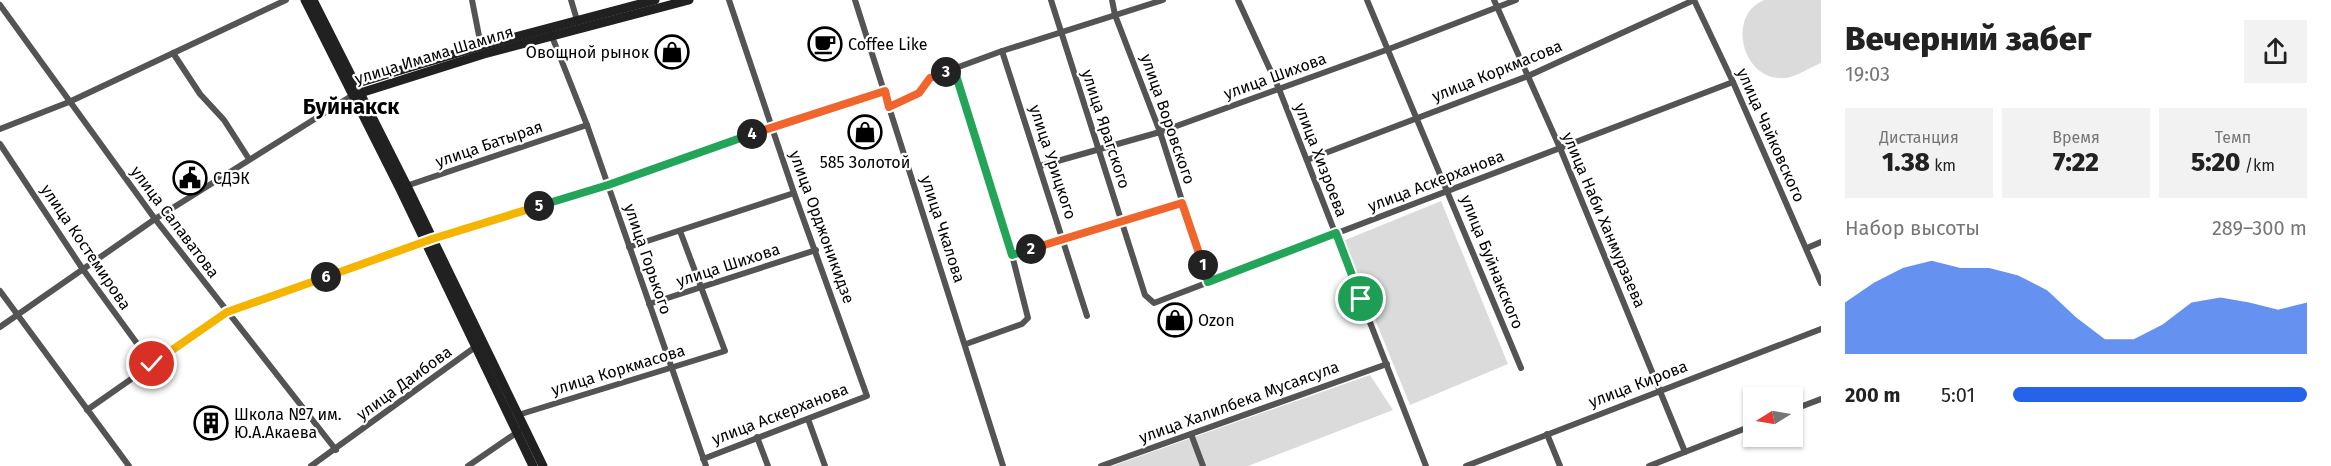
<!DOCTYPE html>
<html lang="ru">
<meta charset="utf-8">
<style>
body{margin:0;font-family:"Fira Sans",sans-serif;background:#f2f2f2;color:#222;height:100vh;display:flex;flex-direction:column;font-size:22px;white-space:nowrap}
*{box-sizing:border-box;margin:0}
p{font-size:20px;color:#767676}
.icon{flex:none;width:33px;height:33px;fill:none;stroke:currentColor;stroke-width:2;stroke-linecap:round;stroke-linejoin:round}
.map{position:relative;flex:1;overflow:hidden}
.details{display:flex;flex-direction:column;background:#fff;width:510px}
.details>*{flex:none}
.needle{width:39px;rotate:259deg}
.tools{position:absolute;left:1743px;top:387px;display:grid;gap:12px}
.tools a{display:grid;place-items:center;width:60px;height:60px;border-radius:0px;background:#fff;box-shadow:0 2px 4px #0004;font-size:30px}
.pin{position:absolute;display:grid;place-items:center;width:51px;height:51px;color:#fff;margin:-26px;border:3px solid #fff;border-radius:50%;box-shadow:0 2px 6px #0007}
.km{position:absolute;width:30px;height:30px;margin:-15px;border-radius:50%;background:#222;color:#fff;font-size:16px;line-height:30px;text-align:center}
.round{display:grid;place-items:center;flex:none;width:63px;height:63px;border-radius:0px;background:#f2f2f2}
.overview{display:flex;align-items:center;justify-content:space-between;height:102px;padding:0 24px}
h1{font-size:33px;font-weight:800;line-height:45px}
.figures{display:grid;grid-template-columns:repeat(3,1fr);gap:9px;height:102px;padding:6px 24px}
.figures div{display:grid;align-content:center;border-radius:0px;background:#f2f2f2;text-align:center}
.figures b{font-size:26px;font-weight:800}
.figures small{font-size:16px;font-weight:400}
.figures p{font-size:16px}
.chart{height:168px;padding:12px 24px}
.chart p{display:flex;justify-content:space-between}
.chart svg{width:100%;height:108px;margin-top:6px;fill:#2563eb;opacity:.7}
ul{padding:0 24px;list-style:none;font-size:20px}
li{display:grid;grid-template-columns:96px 72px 1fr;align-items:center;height:45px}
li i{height:15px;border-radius:8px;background:#2563eb}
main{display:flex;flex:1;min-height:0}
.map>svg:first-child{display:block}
.green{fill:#dbdbdb}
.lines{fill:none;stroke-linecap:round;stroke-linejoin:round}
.street{stroke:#545454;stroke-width:6}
.secondary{stroke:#212121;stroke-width:9}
.split-1-casing{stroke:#fff;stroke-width:12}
.split-2-casing{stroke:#fff;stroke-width:12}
.split-3-casing{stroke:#fff;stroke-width:12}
.split-4-casing{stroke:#fff;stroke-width:12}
.split-5-casing{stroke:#fff;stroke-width:12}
.split-6-casing{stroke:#fff;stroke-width:12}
.split-7-casing{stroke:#fff;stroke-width:12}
.split-1{stroke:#22a559;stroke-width:8}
.split-2{stroke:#f0652b;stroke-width:8}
.split-3{stroke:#22a559;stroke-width:8}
.split-4{stroke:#f0652b;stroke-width:8}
.split-5{stroke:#22a559;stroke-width:8}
.split-6{stroke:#f5b400;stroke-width:8}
.split-7{stroke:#f5b400;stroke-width:8}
.labels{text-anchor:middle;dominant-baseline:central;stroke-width:4.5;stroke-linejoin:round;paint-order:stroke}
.poi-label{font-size:16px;fill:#000;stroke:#fff;text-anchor:start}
.street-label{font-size:16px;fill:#000;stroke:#fff}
.district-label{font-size:22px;font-weight:bold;fill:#000;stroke:#fff}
</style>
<main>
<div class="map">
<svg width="1821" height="466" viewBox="0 0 1821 466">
<rect width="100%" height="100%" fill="#fff"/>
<g class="green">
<path d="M1764,0h57v63c-10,4 -24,13 -35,15 -43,5 -61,-62 -22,-78z"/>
<polygon points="1441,201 1508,364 1410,405 1343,241"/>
<polygon points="1370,375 1393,410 1248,466 1112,466"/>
</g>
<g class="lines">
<g class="street">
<polyline points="472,0 481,46"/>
<polyline points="571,0 577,20"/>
<polyline points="855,0 1003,466"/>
<polyline points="1051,0 1145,295 1154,303 1733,82"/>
<polyline points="1112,0 1115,15 1160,132 1208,282"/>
<polyline points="1238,0 1279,89 1426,466"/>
<polyline points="1367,0 1521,368"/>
<polyline points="1494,0 1560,148 1685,452"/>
<polyline points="1694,0 1733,82 1821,283"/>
<polyline points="0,5 155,219 336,450"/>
<polyline points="551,34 587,125 706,466"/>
<polyline points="1002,51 1087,316"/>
<polyline points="173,53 200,94 224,120 249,159"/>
<polyline points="953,69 1012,255 1028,318 1022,324 966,344"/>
<polyline points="889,107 919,93 930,78 953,69 1002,51 1163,0"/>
<polyline points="0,129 69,102 286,0"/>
<polyline points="0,144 82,268 152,364"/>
<polyline points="1307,160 1528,76 1694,0"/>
<polyline points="1040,166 1160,132 1389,49 1516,0"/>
<polyline points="406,186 587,125"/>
<polyline points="629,247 794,193"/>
<polyline points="1807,248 1821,242"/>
<polyline points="1012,255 1182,203"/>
<polyline points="0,291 129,466"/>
<polyline points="649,304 816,250"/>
<polyline points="0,327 155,219 353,95"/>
<polyline points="87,410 227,312 432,239 608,185 772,127 885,91"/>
<polyline points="1792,410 1821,399"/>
<polyline points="518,415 725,351 680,231"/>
<polyline points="808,419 825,466"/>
<polyline points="1191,434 1203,466"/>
<polyline points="1547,434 1560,466"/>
<polyline points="757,437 768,466"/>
<polyline points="703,459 867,396 794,193 729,0"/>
<polyline points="311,466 478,345"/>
<polyline points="468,466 519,431"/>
<polyline points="1101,466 1387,364"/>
<polyline points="1466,466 1821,329"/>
<polyline points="1649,466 1754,425"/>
</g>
<g class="secondary">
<polyline points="305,0 400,189 533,466"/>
<polyline points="313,0 407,186 543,466"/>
<polyline points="351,85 481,46 655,0"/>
<polyline points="354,95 484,54 689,0"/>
</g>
</g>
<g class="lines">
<g class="split-1-casing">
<polyline id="split-1" points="1203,265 1208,282 1336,233 1361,299"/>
</g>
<g class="split-2-casing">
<polyline id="split-2" points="1031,249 1182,203 1203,265"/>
</g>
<g class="split-3-casing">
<polyline id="split-3" points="946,72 954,69 1012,255 1031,249"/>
</g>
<g class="split-4-casing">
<polyline id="split-4" points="752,134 885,91 889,107 919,93 930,78 946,72"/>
</g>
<g class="split-5-casing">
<polyline id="split-5" points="539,206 608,185 752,134"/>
</g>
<g class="split-6-casing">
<polyline id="split-6" points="326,277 432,239 539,206"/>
</g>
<g class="split-7-casing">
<polyline id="split-7" points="152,364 227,312 326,277"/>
</g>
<use href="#split-1" class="split-1"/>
<use href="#split-2" class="split-2"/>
<use href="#split-3" class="split-3"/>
<use href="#split-4" class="split-4"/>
<use href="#split-5" class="split-5"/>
<use href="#split-6" class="split-6"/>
<use href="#split-7" class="split-7"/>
</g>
<defs>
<g id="cafe-ring" transform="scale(1.725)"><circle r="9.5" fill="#fff" stroke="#000" stroke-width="1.5"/><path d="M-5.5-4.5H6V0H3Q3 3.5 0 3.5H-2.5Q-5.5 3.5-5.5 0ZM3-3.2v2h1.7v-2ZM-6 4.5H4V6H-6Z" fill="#000"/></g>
<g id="shop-ring" transform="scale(1.725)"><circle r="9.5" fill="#fff" stroke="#000" stroke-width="1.5"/><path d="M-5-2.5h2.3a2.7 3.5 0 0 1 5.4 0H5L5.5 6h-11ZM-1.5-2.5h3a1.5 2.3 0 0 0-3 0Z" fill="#000"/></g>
<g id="civic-ring" transform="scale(1.725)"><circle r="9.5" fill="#fff" stroke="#000" stroke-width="1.5"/><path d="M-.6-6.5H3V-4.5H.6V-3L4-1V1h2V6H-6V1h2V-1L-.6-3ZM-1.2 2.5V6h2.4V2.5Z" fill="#000"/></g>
<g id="building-ring" transform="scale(1.725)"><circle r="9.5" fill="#fff" stroke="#000" stroke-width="1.5"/><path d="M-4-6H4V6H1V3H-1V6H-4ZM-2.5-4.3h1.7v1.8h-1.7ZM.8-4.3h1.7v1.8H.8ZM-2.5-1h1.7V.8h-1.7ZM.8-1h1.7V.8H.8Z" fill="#000"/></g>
</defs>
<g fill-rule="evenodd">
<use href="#cafe-ring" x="825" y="44"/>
<use href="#shop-ring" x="672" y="52"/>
<use href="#shop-ring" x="865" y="132"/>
<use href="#civic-ring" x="190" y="178"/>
<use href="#shop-ring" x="1175" y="320"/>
<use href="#building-ring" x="211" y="423"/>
</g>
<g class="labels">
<g class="poi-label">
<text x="848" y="44">Coffee Like</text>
<text x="649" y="52" text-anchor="end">Овощной рынок</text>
<text x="865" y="162" text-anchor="middle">585 Золотой</text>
<text x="213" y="178">СДЭК</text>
<text x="1198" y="320">Ozon</text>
<text x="234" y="414">Школа №7 им.<tspan x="234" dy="18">Ю.А.Акаева</tspan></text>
</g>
<g class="street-label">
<text transform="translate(434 55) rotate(-17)">улица Имама Шамиля</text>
<text transform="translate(1497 71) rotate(-22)">улица Коркмасова</text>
<text transform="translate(1275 76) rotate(-20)">улица Шихова</text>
<text transform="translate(1168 119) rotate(71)">улица Воровского</text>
<text transform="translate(1106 129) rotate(72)">улица Ярагского</text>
<text transform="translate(1771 135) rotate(66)">улица Чайковского</text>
<text transform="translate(489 144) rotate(-19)">улица Батырая</text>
<text transform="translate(1321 160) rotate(69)">улица Хизроева</text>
<text transform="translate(1053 162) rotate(72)">улица Урицкого</text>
<text transform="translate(1436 181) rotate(-21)">улица Аскерханова</text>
<text transform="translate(1604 220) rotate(67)">улица Наби Ханмурзаева</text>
<text transform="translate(175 222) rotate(53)">улица Салаватова</text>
<text transform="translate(822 227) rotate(70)">улица Орджоникидзе</text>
<text transform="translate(943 229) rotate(72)">улица Чкалова</text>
<text transform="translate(86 247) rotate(56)">улица Костемирова</text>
<text transform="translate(648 259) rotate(71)">улица Горького</text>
<text transform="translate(1492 262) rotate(68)">улица Буйнакского</text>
<text transform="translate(728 265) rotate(-18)">улица Шихова</text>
<text transform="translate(618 370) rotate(-17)">улица Коркмасова</text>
<text transform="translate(404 383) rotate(-36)">улица Даибова</text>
<text transform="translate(1638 384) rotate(-21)">улица Кирова</text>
<text transform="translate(1239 402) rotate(-20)">улица Халилбека Мусаясула</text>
<text transform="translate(780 414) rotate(-21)">улица Аскерханова</text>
</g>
<g class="district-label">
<text x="351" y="106">Буйнакск</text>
</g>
</g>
</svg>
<div class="tools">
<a><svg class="needle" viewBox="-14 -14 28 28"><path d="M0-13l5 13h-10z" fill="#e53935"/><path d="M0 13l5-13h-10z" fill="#767676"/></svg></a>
</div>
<div class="pin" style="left:1361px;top:299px;background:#1e9e55"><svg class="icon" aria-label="arrive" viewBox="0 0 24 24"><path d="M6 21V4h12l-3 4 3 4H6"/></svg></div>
<div class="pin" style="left:152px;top:364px;background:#d93025"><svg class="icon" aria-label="check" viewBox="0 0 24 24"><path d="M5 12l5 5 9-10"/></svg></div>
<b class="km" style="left:1203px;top:265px">1</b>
<b class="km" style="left:1031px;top:249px">2</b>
<b class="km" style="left:946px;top:72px">3</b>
<b class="km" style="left:752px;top:134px">4</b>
<b class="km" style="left:539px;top:206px">5</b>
<b class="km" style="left:326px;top:277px">6</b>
</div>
<section class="details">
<div class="overview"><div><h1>Вечерний забег</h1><p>19:03</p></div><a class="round"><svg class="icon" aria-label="share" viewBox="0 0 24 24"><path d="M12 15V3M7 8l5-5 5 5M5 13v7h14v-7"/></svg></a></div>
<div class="figures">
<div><p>Дистанция</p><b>1.38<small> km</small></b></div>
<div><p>Время</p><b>7:22</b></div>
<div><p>Темп</p><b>5:20<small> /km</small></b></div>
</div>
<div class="chart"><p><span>Набор высоты</span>289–300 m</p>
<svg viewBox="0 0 160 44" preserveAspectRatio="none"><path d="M0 44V23L10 15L20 9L30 6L40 9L50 9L60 12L70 18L80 29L90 38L100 38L110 32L120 23L130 21L140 23L150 26L160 23V44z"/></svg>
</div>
<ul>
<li><b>200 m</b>5:01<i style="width:100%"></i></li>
</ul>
</section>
</main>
